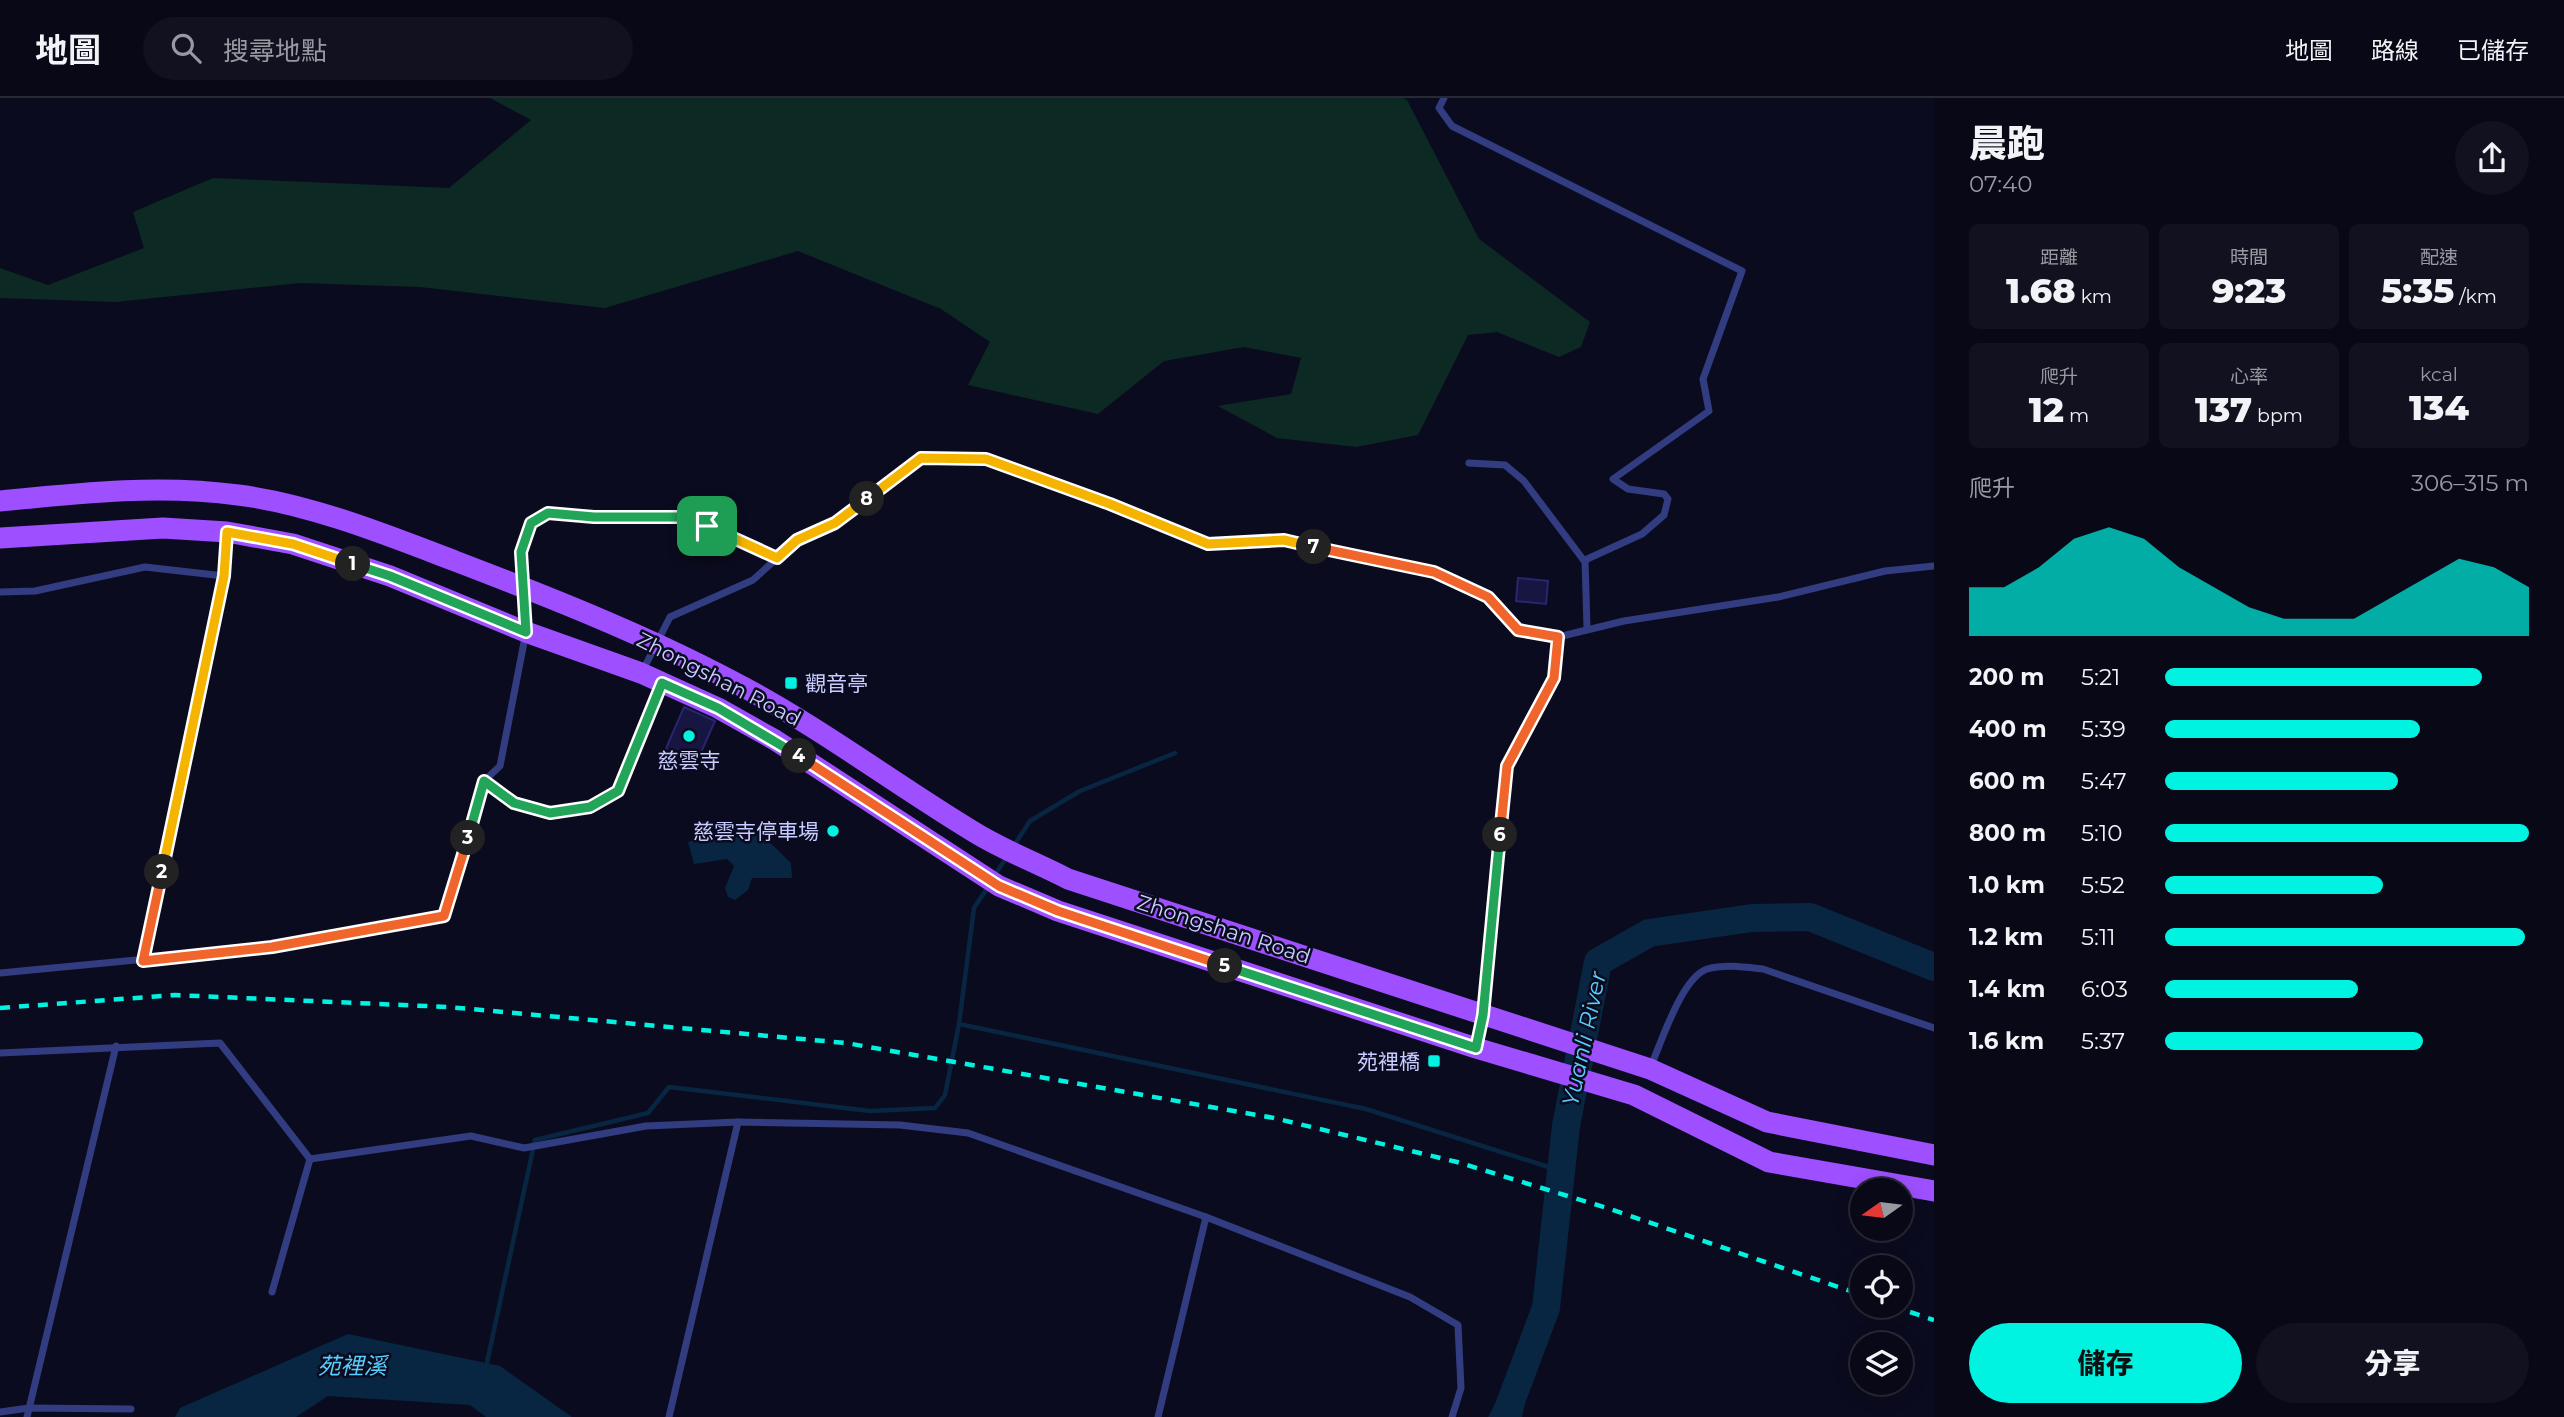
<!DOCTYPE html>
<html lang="zh-TW">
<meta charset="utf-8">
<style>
body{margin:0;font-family:Montserrat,"Noto Sans TC",sans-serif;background:#111120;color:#f1f3f6;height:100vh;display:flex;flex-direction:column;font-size:26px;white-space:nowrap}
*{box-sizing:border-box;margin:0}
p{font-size:23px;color:#989aa1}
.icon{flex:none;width:38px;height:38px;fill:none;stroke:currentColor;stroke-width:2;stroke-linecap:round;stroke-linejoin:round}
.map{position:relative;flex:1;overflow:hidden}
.panel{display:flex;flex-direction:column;background:#080817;width:630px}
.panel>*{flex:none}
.needle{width:46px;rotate:256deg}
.tools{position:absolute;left:1850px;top:1080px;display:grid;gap:14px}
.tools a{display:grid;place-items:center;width:63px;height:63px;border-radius:50%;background:#080817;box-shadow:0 4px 18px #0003,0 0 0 2px #292936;font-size:35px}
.pin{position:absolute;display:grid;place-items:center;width:60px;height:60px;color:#fff;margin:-30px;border-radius:14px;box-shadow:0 4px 10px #0006}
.km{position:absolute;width:35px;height:35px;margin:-18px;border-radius:50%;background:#222;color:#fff;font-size:19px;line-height:35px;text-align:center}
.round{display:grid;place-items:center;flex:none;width:74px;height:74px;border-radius:37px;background:#111120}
.headline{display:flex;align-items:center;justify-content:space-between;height:119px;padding:0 35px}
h1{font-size:38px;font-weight:800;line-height:52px}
.stats{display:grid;grid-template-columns:repeat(3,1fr);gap:10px;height:119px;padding:7px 35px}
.stats div{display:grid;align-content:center;border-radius:10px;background:#111120;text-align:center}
.stats b{font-size:35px;font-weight:800}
.stats small{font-size:19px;font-weight:400}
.stats p{font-size:19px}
.chart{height:196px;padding:14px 35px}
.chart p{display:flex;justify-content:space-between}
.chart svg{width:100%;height:126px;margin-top:7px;fill:#00f3e1;opacity:.7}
.cta{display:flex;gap:14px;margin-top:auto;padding:14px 35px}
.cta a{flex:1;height:80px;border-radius:42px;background:#00f3e1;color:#111;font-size:28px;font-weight:800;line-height:80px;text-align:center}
.cta a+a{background:#111120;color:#f1f3f6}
ul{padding:0 35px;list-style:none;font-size:23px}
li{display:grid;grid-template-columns:112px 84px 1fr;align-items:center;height:52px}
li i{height:18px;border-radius:9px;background:#00f3e1}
header{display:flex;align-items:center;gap:42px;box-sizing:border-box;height:98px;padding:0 35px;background:#080817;border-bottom:2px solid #292936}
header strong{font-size:33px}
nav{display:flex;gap:38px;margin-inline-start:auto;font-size:24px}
.search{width:490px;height:63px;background:#111120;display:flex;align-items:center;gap:18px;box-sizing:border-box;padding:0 24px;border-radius:38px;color:#989aa1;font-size:26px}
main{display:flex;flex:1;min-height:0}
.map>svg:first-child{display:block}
.green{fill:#0d2923}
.water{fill:#082641}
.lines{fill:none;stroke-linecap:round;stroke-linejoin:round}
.stream{stroke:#082641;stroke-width:4.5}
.river{stroke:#082641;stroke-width:28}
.building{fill:#171541;stroke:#27266e;stroke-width:2}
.lane{stroke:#323d81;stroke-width:7}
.primary{stroke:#9e4fff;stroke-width:21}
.rail{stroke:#00f3e1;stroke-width:4.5;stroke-dasharray:10 9;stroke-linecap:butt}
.split-1-casing{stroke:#fff;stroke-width:14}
.split-2-casing{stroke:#fff;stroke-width:14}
.split-3-casing{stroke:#fff;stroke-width:14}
.split-4-casing{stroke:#fff;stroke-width:14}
.split-5-casing{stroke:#fff;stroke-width:14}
.split-6-casing{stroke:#fff;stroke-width:14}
.split-7-casing{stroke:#fff;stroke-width:14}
.split-8-casing{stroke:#fff;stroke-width:14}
.split-9-casing{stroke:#fff;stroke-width:14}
.split-1{stroke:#22a559;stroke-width:9}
.split-2{stroke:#f5b400;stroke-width:9}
.split-3{stroke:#f0652b;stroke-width:9}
.split-4{stroke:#22a559;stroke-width:9}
.split-5{stroke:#f0652b;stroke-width:9}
.split-6{stroke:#22a559;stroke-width:9}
.split-7{stroke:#f0652b;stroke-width:9}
.split-8{stroke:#f5b400;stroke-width:9}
.split-9{stroke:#f5b400;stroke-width:9}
.poi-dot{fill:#00f3e1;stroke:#0b0b1f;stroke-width:2.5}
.labels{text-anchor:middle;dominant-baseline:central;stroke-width:5;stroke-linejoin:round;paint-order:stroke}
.street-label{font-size:21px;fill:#c8ccff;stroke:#0b0b1f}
.poi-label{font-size:21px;fill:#c8ccff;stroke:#0b0b1f;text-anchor:end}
.water-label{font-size:23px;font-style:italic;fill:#56cfff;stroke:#0b0b1f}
</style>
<header>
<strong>地圖</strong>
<div class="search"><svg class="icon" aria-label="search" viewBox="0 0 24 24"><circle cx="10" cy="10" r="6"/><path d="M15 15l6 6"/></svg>搜尋地點</div>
<nav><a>地圖</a><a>路線</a><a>已儲存</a></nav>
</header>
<main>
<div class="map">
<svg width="1934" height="1319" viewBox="0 0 1934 1319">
<rect width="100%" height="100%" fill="#0b0b1f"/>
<polygon class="green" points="490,0 1403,0 1407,2 1479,141 1590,224 1581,249 1559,259 1497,234 1468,237 1418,337 1356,349 1277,340 1218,308 1291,296 1301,260 1244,249 1164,263 1098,316 968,287 990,244 941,211 798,153 605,210 420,189 300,185 115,204 0,200 0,170 48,187 144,150 133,114 213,80 449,90 531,22"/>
<g class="water">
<polygon points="731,728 754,729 791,765 792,780 752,780 748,792 735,802 728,799 725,790 734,768 727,761 694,766 688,744"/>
<polygon points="1546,1210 1522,1319 1488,1319"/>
<polygon points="348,1236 500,1268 572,1319 486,1319 470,1307 328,1298 296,1319 175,1319 180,1310"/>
</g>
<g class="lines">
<g class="stream">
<polyline points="1013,749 1030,723 1080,693 1175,655"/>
<polyline points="994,778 1007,759"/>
<polyline points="988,789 974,810 959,926 1366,1011 1561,1073"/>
<polyline points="486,1269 535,1042 648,1015 669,989 870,1013 935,1010 945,997 959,926"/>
</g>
<polyline class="river" points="1505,1319 1546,1210 1566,1028 1598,864 1649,835 1752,820 1810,819 1934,869"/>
</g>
<g class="building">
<polygon points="1518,480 1548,483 1546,506 1516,503"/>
<polygon points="684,609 715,623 695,668 664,655"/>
</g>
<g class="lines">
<g class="lane">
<polyline points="1444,0 1439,10 1452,28 1742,173 1703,281 1709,313 1613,381 1628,391 1664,396 1668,401 1664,417 1642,436 1585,462 1587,530"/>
<polyline points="1469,365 1505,367 1524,383 1585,464"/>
<polyline points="0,494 35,493 145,469 224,478"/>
<polyline points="643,572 670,519 753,482 797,442 835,425 921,360 986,361 1110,406 1208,446 1284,442 1434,474 1488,499 1518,532 1558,539 1624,523 1778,499 1885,473 1934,468"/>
<polyline points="484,683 514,705 550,715 590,709 618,693 662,586"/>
<polyline points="143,863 224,478 226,438"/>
<polyline points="0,875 272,849 444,819 484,683 500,668 526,534 521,454 531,425 548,415 594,419 680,420 736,440 777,460"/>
<polyline points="1476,948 1483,917 1507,668 1554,580 1558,539"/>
<polyline points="0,955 220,945 310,1061 471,1038 524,1050 646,1028 738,1024 900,1027 968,1035 1206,1119 1410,1199 1458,1227 1461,1290 1452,1319"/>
<path d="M1650,970c11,-24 31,-90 57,-99 18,-5 38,-2 56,0l171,59"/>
<polyline points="272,1194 310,1061"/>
<polyline points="0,1314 29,1310 131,1311"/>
<polyline points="27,1319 116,948"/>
<polyline points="669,1319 738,1024"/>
<polyline points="1158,1319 1206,1119"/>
</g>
<g class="primary">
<path d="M0,403c79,-8 159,-17 238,-6 72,9 149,40 217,66 94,36 188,73 277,120 85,44 161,102 242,151 29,18 63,31 94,47l582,190 117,53 167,33"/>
<polyline points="0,440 163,430 227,434 293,446 390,478 526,534 641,575 718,610 775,642 999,788 1058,813 1476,950 1634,997 1769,1064 1934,1093"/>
</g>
<g class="rail">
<polyline points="0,910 175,897 448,909 846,945 1274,1020 1457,1064 1607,1110 1862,1197"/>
<polyline points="1892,1208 1934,1222"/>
</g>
</g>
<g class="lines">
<g class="split-1-casing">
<polyline id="split-1" points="353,466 390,478 526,534 521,454 531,425 548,415 594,419 680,419 707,428"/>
</g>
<g class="split-2-casing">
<polyline id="split-2" points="162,774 224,478 227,434 293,446 353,466"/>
</g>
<g class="split-3-casing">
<polyline id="split-3" points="162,774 143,863 272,849 444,818 468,740"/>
</g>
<g class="split-4-casing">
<polyline id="split-4" points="468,740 484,683 514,705 550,715 590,709 618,693 662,585 718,610 799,658"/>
</g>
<g class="split-5-casing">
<polyline id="split-5" points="799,658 999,788 1058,813 1225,868"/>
</g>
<g class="split-6-casing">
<polyline id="split-6" points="1225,868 1476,950 1483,917 1500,737"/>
</g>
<g class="split-7-casing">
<polyline id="split-7" points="1314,449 1434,474 1488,499 1518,532 1558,539 1554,580 1507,668 1500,737"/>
</g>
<g class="split-8-casing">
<polyline id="split-8" points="867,401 921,360 986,361 1110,406 1208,446 1284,442 1314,449"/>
</g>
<g class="split-9-casing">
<polyline id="split-9" points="707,428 777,460 797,442 835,425 867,401"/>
</g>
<use href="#split-1" class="split-1"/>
<use href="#split-2" class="split-2"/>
<use href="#split-3" class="split-3"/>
<use href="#split-4" class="split-4"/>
<use href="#split-5" class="split-5"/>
<use href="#split-6" class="split-6"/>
<use href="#split-7" class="split-7"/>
<use href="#split-8" class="split-8"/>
<use href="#split-9" class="split-9"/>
</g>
<g class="poi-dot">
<rect x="784" y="578" width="14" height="14" rx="3.5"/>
<circle cx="689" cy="638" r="7"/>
<circle cx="833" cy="733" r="7"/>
<rect x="1427" y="956" width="14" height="14" rx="3.5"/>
</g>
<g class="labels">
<g class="street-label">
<text transform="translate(719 581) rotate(27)">Zhongshan Road</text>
<text transform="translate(1224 831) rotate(18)">Zhongshan Road</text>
</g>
<g class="poi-label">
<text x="805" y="585" text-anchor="start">觀音亭</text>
<text x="689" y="662" text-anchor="middle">慈雲寺</text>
<text x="819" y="733">慈雲寺停車場</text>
<text x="1420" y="963">苑裡橋</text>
</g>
<g class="water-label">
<text transform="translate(1584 941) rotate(-78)">Yuanli River</text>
<text x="352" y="1268">苑裡溪</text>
</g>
</g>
</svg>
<div class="tools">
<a><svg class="needle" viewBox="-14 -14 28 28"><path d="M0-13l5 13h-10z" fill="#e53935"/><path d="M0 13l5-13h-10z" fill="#989aa1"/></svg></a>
<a><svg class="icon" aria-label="locate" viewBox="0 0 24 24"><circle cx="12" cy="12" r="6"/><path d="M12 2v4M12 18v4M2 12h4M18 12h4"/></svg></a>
<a><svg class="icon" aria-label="layers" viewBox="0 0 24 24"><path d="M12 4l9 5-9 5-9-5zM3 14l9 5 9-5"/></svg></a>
</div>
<div class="pin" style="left:707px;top:428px;background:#1e9e55"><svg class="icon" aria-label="arrive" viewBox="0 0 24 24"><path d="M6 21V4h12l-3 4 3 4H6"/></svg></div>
<b class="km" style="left:353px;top:466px">1</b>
<b class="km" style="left:162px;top:774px">2</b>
<b class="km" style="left:468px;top:740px">3</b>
<b class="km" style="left:799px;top:658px">4</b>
<b class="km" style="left:1225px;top:868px">5</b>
<b class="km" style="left:1500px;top:737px">6</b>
<b class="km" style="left:1314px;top:449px">7</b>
<b class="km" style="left:867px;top:401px">8</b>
</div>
<section class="panel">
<div class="headline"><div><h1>晨跑</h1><p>07:40</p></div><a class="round"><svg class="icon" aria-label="share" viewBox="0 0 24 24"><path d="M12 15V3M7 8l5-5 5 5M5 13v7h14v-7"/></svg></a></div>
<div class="stats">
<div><p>距離</p><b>1.68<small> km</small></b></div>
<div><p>時間</p><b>9:23</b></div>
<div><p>配速</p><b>5:35<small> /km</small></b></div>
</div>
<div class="stats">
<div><p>爬升</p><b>12<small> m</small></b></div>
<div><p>心率</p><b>137<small> bpm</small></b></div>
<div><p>kcal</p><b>134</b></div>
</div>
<div class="chart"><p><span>爬升</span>306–315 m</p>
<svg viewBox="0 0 160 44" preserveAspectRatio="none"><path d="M0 44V27L10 27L20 20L30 10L40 6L50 10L60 20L70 27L80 34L90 38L100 38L110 38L120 31L130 24L140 17L150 20L160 27V44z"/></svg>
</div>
<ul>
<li><b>200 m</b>5:21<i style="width:87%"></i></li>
<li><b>400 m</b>5:39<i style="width:70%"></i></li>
<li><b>600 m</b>5:47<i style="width:64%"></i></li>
<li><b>800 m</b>5:10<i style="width:100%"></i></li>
<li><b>1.0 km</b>5:52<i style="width:60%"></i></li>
<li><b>1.2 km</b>5:11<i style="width:99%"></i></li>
<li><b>1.4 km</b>6:03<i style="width:53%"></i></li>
<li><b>1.6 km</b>5:37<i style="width:71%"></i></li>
</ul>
<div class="cta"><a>儲存</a><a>分享</a></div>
</section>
</main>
